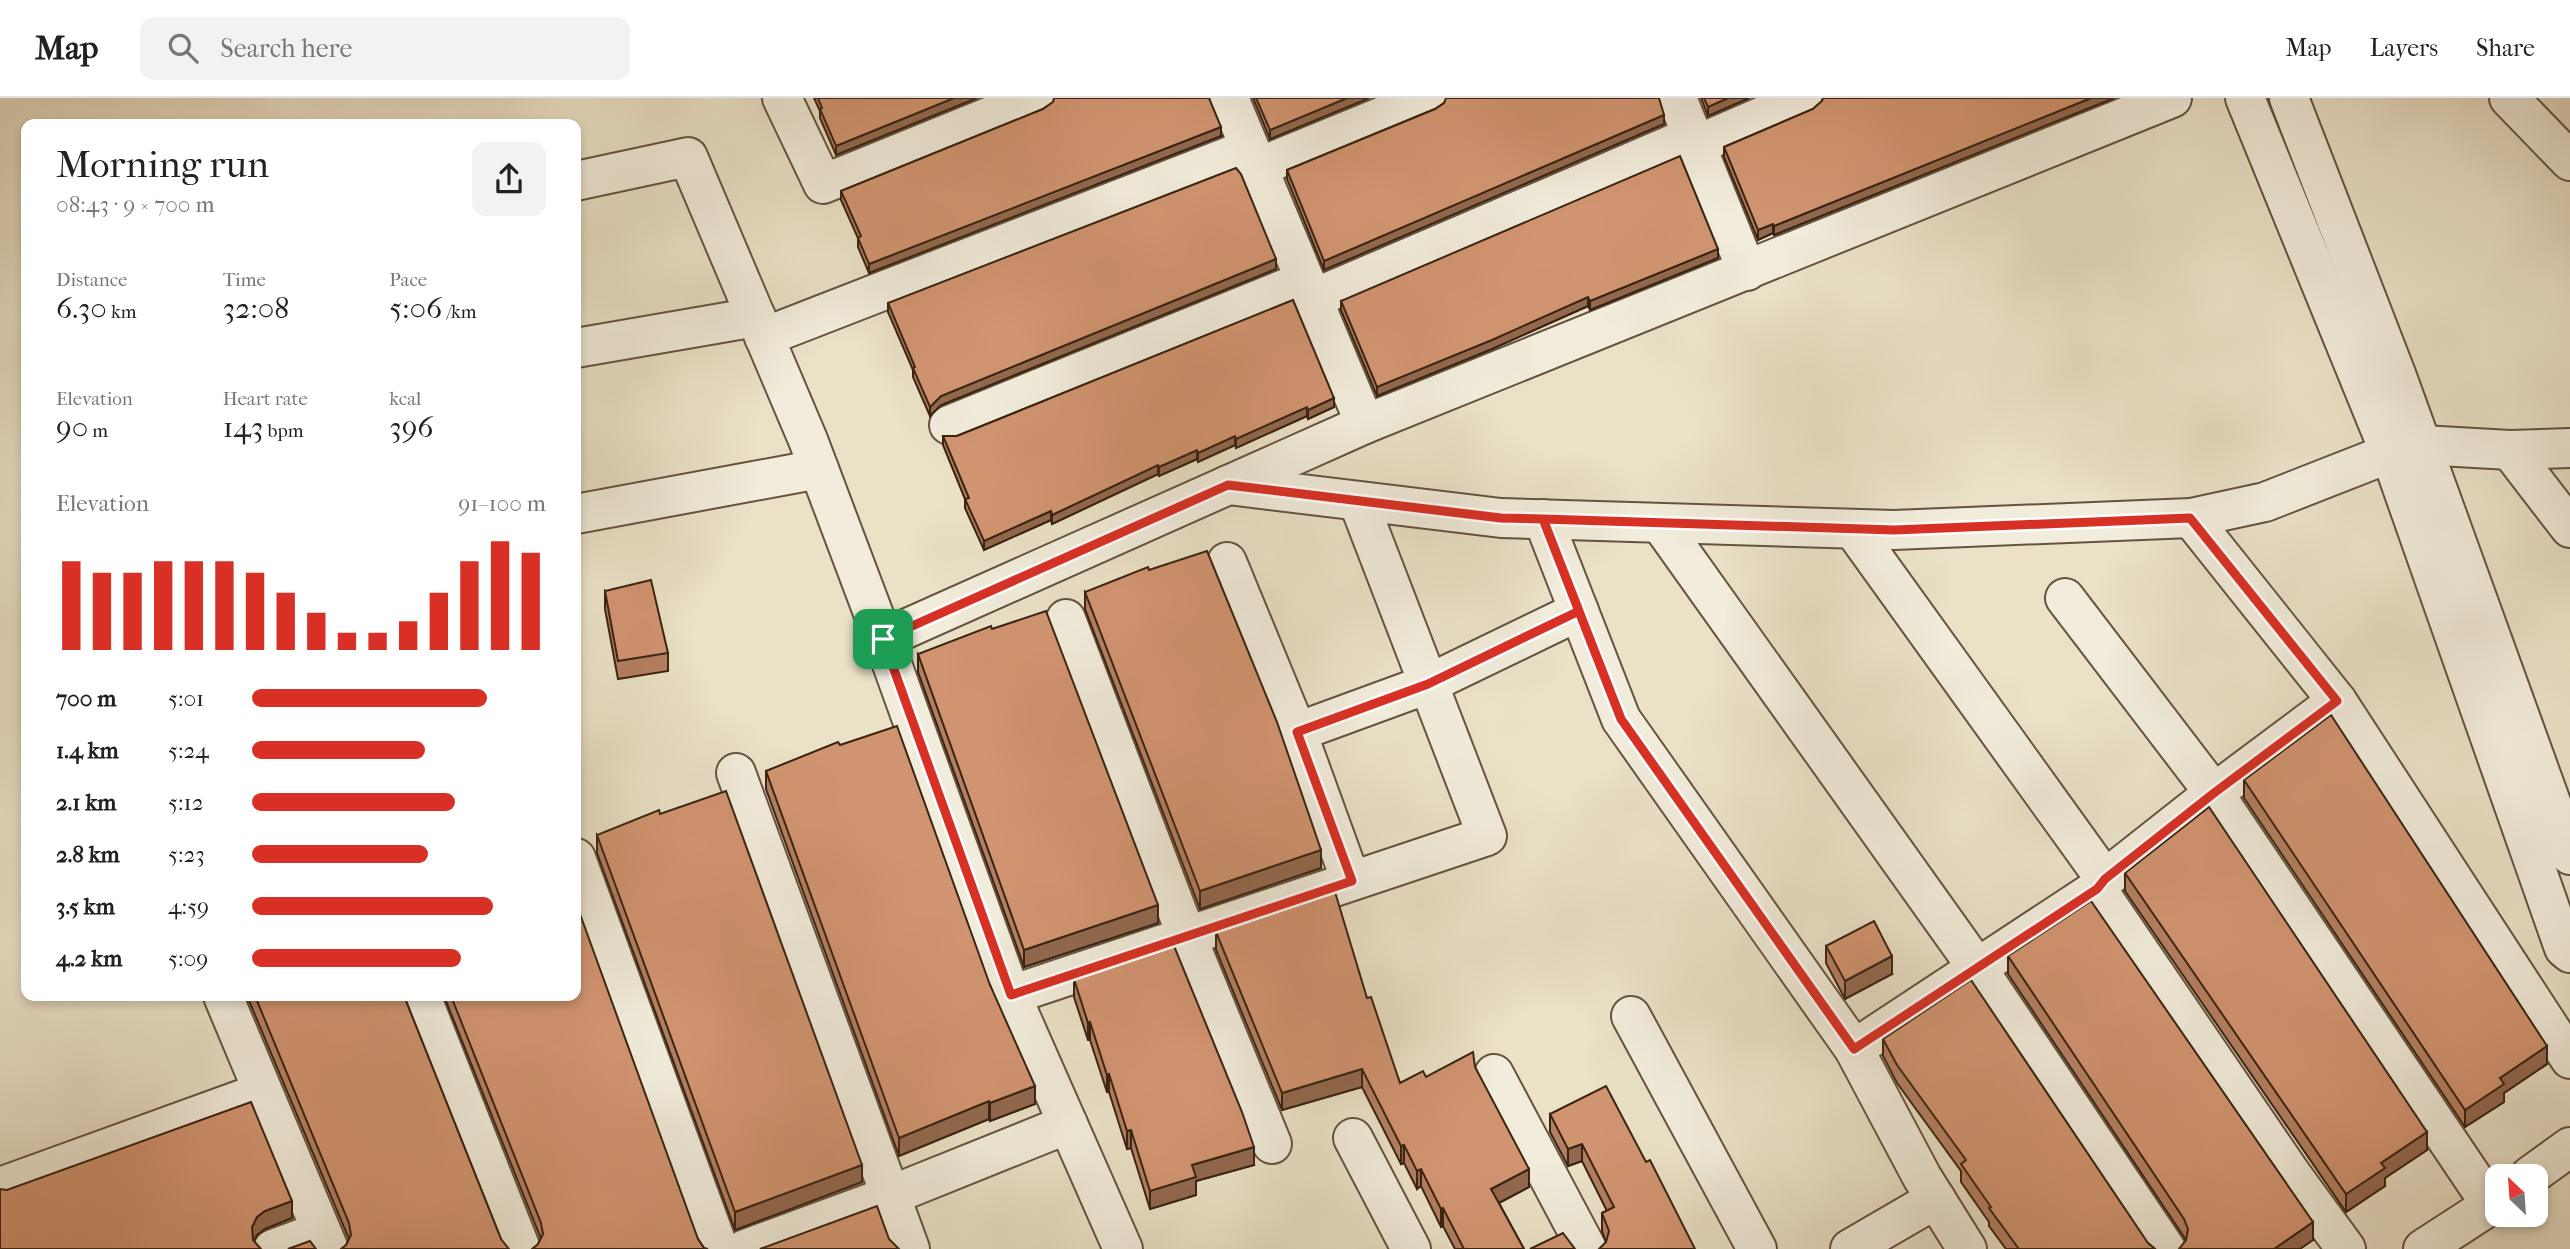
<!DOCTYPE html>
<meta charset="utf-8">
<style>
body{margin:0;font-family:"IM FELL French Canon",serif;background:#f2f2f2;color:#222;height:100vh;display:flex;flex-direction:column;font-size:26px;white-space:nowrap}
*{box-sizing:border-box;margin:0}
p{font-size:23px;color:#767676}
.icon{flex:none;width:38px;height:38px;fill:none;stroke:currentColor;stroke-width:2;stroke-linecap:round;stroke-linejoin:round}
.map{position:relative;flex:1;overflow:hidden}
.panel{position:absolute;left:21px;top:21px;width:560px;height:882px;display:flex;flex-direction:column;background:#fff;border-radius:14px;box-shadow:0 4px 10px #0003}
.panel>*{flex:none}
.needle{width:46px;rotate:335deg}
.buttons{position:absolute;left:2485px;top:1066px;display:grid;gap:14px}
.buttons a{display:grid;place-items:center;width:63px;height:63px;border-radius:14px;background:#fff;box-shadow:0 4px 10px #0003;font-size:35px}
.pin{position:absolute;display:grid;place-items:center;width:60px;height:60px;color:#fff;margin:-30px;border-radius:14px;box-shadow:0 4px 10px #0006}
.round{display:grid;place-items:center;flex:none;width:74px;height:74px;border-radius:14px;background:#f2f2f2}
.headline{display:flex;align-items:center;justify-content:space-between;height:119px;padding:0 35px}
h1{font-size:38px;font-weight:600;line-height:52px}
.metrics{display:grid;grid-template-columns:repeat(3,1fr);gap:10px;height:119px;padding:7px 35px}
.metrics div{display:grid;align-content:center}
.metrics b{font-size:30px;font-weight:600}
.metrics small{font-size:19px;font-weight:400}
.metrics p{font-size:19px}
.chart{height:196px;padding:14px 35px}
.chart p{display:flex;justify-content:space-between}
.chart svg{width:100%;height:126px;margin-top:7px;stroke:#d93025;stroke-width:6}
ul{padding:0 35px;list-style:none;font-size:23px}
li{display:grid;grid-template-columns:112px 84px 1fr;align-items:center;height:52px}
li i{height:18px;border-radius:9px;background:#d93025}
header{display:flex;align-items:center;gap:42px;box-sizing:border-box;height:98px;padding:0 35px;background:#fff;border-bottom:2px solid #e0e0e0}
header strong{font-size:33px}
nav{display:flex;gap:38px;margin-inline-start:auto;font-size:24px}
.search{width:490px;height:63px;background:#f2f2f2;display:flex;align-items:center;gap:18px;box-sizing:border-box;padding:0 24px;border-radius:14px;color:#767676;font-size:26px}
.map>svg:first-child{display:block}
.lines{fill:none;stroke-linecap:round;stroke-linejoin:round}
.minor-casing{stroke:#65533f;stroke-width:42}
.minor{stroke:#f1ecdb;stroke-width:38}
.wall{fill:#b47f60;stroke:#392412;stroke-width:2}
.shaded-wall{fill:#92684e;stroke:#392412;stroke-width:2}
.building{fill:#d19470;stroke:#392412;stroke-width:2}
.route-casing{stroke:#fff;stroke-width:14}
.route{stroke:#d93025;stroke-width:9}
</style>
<header>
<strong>Map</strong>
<div class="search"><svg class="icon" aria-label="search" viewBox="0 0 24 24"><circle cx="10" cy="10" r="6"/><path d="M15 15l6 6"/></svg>Search here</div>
<nav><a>Map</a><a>Layers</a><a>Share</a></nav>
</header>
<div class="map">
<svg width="2570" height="1151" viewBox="0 0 2570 1151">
<rect width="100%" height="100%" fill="#eae1c7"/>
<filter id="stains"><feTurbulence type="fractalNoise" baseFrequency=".00286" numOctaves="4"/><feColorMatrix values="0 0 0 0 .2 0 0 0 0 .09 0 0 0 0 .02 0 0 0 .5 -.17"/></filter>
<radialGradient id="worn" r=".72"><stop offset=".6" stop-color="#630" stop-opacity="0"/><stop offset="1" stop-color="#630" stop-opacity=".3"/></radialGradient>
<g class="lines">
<g class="minor-casing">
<g id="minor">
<polyline points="782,0 823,86 1035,0"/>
<polyline points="1229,0 1365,326 2172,0"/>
<polyline points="1677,0 1747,173"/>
<polyline points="2245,0 2390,355 2564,850 2570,855"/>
<polyline points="2289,0 2396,276 2570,757"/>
<polyline points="2509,0 2570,63"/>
<polyline points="1696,47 1804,0"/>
<polyline points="1256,70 1427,0"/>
<polyline points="576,83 688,59 808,342 883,541 1365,326"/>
<polyline points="1312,201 1692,38"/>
<polyline points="764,239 1248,51"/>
<polyline points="576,250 756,219"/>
<polyline points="949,327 1304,183"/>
<polyline points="2510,352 2570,430"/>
<polyline points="1228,387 1501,420 1894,432 2191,420 2265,404 2390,355 2422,347 2510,352 2570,350"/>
<polyline points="576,416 819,371"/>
<polyline points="2191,420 2337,603 2570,961"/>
<polyline points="1543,421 1621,621 1854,951"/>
<polyline points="1660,425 1978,871 2166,1151"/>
<polyline points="1853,431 2105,781"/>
<polyline points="1227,464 1297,634 1351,783"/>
<polyline points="2065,500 2214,695 2491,1107"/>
<polyline points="1066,521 1187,839 1272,1046"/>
<polyline points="883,541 1011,897 1487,738 1358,403"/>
<polyline points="1297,634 1428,586 1579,513"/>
<polyline points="736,675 910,1151"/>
<polyline points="576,760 719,1151"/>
<polyline points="2097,791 2292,1077 2346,1151"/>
<polyline points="1011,897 1123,1151"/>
<polyline points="223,898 329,1151"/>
<polyline points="421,898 521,1151"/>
<polyline points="1631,918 1757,1151"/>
<polyline points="1494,976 1587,1151"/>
<polyline points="1353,1040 1411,1151"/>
<polyline points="2530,1078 2570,1049"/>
<polyline points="0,1089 262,994"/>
<polyline points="273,1151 321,1133"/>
<polyline points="745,1151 889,1098 1068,1026"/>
<polyline points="1850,1151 1936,1101"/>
<polyline points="1967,1151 1922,1079 1854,951 2097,791 2105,781 2214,695 2337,603"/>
<polyline points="2423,1151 2497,1103"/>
</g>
</g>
<use href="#minor" class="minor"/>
</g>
<g class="wall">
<polygon points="814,0 977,0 836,57 820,20 820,13"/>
<polygon points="1253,0 1369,0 1270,41"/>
<polygon points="1701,0 1749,0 1708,18"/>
<polygon points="1823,0 2114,0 1774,137 1773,135 1758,142 1724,59 1724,49 1813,11 1822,3"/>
<polygon points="1053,4 1221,38 869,175 858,149 858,140 841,102 841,93 1043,11"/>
<polygon points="1444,5 1664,26 1324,172 1287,81 1287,72 1435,11"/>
<polygon points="1718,160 1590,212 1588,208 1492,251 1377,298 1341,212 1341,203"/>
<polygon points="1276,171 941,307 930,318 913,279 913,272 888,214 888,205"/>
<polygon points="1293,202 1334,309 1308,321 1307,318 1236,350 1235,347 1198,364 1197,361 1159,378 1158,376 1052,426 1051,422 984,452 965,410 965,401 943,347 943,338 957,338"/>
<polygon points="605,493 668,555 668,573 618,581 605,511"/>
<polygon points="1085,494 1321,770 1200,811 1085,511"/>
<polygon points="918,556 1158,825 1024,869 918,574"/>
<polygon points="840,647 990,887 1035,1006 990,1023 989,1021 899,1058 766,691 766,673"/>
<polygon points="2244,682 2547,966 2504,995 2504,1004 2465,1029 2244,700"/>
<polygon points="597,737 862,1084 735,1132 597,755"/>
<polygon points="2125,775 2427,1052 2385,1080 2385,1088 2346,1114 2125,793"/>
<polygon points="1216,834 1367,900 1400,985 1475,969 1529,1089 1499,1105 1524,1151 1455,1151 1443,1128 1441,1129 1421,1088 1417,1091 1404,1065 1401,1066 1362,989 1282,1012 1216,852"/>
<polygon points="1826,848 1892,876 1845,901 1826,865"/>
<polygon points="2008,858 2313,1142 2186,1143 2184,1139 2008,876"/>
<polygon points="1074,881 1254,1067 1196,1083 1196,1097 1150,1111 1131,1050 1127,1051 1109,994 1107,994 1090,942 1088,942 1074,899"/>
<polygon points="247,898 404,898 501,1141 346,1147 349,1141"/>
<polygon points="444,898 576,898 698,1141 704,1150 538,1146 541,1141"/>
<polygon points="1883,941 2148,1145 2155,1151 2006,1151 1989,1128 1989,1124 1961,1084 1961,1073 1897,985 1883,958"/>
<polygon points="1550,1016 1646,1064 1606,1144 1602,1133 1602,1115 1607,1113 1582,1063 1568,1068 1550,1034"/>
</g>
<g class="shaded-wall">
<polygon points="954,0 977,0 836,57 836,48"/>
<polygon points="1347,0 1369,0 1270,41 1270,32"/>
<polygon points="1728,0 1749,0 1708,18 1708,9"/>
<polygon points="2091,0 2114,0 1774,137 1774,128"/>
<polygon points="1664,17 1664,26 1324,172 1324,163"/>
<polygon points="1221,29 1221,38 869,175 869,166"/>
<polygon points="1773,126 1773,135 1758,142 1758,132"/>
<polygon points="1718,151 1718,160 1590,212 1590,203"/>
<polygon points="1276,161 1276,171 941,307 930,318 930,309 941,298"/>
<polygon points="1588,199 1588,208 1492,251 1377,298 1377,289"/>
<polygon points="1334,300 1334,309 1308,321 1308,312"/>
<polygon points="1307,309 1307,318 1236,350 1236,341"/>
<polygon points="1235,338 1235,347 1198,364 1198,355"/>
<polygon points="1197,352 1197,361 1159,378 1159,369"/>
<polygon points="1158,367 1158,376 1052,426 1052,417"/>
<polygon points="1051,413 1051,422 984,452 984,443"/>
<polygon points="1321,752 1321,770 1200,811 1200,793"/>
<polygon points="1158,807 1158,825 1024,869 1024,852"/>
<polygon points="1892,858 1892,876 1845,901 1845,883"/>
<polygon points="1090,924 1090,942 1088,942 1088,925"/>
<polygon points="2547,948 2547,966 2504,995 2504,1004 2465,1029 2465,1012 2500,980"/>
<polygon points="1362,971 1362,989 1282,1012 1282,995"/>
<polygon points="1109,976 1109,994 1107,994 1107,977"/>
<polygon points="1035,988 1035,1006 990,1023 990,1005"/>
<polygon points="989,1003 989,1021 899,1058 899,1040"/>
<polygon points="1131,1032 1131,1050 1127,1051 1127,1033"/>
<polygon points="2427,1034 2427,1052 2385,1080 2385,1088 2346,1114 2346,1096 2381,1065"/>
<polygon points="1582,1046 1582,1063 1568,1068 1568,1051"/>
<polygon points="1404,1047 1404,1065 1401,1066 1401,1048"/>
<polygon points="1254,1049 1254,1067 1196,1083 1196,1097 1150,1111 1150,1093 1192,1067"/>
<polygon points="862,1067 862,1084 735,1132 735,1114"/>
<polygon points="1421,1071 1421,1088 1417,1091 1417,1073"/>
<polygon points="1529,1071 1529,1089 1491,1109 1491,1091"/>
<polygon points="292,1103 292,1120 265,1131 257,1137 252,1147 252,1129 257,1119 265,1113"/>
<polygon points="1443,1110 1443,1128 1441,1129 1441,1111"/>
<polygon points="2313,1124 2313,1142 2300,1151 2274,1151"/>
</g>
<g class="building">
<polygon points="818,0 954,0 836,48 820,11 822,10"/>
<polygon points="1054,0 1209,0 1221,29 869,166 858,140 861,138 841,93 1043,11 1053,4"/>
<polygon points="1256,0 1347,0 1270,32"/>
<polygon points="1446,0 1659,0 1664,17 1324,163 1287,72 1435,11 1444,5"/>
<polygon points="1704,0 1728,0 1708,9"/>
<polygon points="1823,0 2091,0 1774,128 1773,126 1758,132 1724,49 1813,11 1822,3"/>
<polygon points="1680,58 1718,151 1590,203 1588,199 1492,242 1377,289 1341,203"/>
<polygon points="1236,70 1241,76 1276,161 941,298 930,309 913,270 915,269 888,205"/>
<polygon points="1293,202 1334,300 1308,312 1307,309 1236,341 1235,338 1198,355 1197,352 1159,369 1158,367 1052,417 1051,413 984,443 965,401 969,400 943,338 957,338"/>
<polygon points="1207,453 1277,624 1321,752 1200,793 1085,494 1148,469 1149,472"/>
<polygon points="651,482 668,555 618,563 605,493"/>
<polygon points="1046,513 1158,807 1024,852 918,556 991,528 992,531"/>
<polygon points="2331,617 2547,948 2500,980 2504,986 2465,1012 2244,682"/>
<polygon points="897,628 990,887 1035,988 990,1005 989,1003 899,1040 766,673 838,644 840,647"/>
<polygon points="726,693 862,1067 735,1114 597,737 659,712 660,716"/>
<polygon points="2209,709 2427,1034 2381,1065 2385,1070 2346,1096 2125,775"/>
<polygon points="1335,794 1367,900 1371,899 1400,985 1423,973 1426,979 1473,954 1475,969 1529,1071 1491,1091 1524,1151 1464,1151 1443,1110 1441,1111 1421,1071 1417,1073 1404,1047 1401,1048 1362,971 1282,995 1216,834"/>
<polygon points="2091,803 2313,1124 2274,1151 2179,1151 2186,1142 2188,1131 2184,1121 2008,858"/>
<polygon points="576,805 698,1141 704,1150 708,1151 532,1151 538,1146 543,1136 541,1125 451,898 576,898"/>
<polygon points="1874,823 1892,858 1845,883 1826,848"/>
<polygon points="1174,848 1242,1014 1254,1049 1192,1067 1196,1079 1150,1093 1131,1032 1127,1033 1109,976 1107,977 1090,924 1088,925 1074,881"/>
<polygon points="1971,882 2148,1145 2155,1151 2019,1151 1989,1110 1991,1109 1961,1066 1966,1062 1897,967 1883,941"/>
<polygon points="255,898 404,898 501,1141 509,1151 341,1151 346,1147 351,1137 349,1125"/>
<polygon points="1606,988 1646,1064 1650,1062 1695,1151 1599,1151 1606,1144 1609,1133 1602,1115 1614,1109 1582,1046 1568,1051 1550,1016"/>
<polygon points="251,1004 292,1103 265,1113 257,1119 252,1129 253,1142 261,1151 0,1151 0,1091 7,1092"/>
<polygon points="877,1108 889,1141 899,1151 760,1151"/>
<polygon points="1563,1135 1575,1151 1530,1151"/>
<polygon points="310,1143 316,1151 288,1151"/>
</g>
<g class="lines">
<g class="route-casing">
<polyline id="route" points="883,541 1228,387 1501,420 1543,421 1621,621 1854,951 2097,791 2105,781 2214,695 2337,603 2190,420 1894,432 1543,421 1579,513 1428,586 1297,634 1352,783 1011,897 883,541"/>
</g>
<use href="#route" class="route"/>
</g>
<rect width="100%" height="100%" filter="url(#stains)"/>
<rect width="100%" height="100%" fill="url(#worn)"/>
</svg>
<div class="buttons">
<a><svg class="needle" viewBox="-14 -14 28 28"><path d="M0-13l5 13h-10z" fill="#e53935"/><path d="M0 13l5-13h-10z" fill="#767676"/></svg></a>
</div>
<div class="pin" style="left:883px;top:541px;background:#1e9e55"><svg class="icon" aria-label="arrive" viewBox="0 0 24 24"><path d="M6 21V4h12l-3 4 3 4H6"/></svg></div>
<section class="panel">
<div class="headline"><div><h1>Morning run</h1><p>08:43 · 9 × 700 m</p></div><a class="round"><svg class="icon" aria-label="share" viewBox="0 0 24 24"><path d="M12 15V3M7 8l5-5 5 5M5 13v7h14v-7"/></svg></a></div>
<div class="metrics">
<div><p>Distance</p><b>6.30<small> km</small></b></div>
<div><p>Time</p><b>32:08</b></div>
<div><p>Pace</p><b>5:06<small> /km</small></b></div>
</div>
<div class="metrics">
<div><p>Elevation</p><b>90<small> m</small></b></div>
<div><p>Heart rate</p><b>143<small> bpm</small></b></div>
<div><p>kcal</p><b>396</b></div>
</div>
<div class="chart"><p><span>Elevation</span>91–100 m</p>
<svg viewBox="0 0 160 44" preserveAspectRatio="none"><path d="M5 44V13M15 44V17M25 44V17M35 44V13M45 44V13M55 44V13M65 44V17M75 44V24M85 44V31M95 44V38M105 44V38M115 44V34M125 44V24M135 44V13M145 44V6M155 44V10"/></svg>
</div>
<ul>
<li><b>700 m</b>5:01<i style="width:80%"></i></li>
<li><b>1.4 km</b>5:24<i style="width:59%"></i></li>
<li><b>2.1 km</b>5:12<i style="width:69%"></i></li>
<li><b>2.8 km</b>5:23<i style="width:60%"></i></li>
<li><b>3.5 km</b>4:59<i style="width:82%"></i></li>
<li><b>4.2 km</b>5:09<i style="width:71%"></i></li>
</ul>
</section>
</div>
